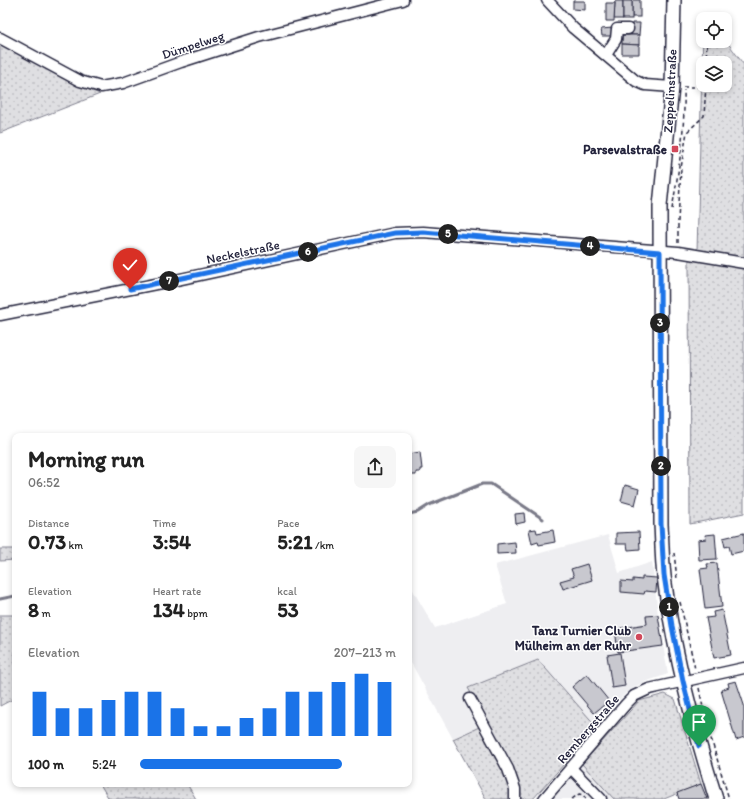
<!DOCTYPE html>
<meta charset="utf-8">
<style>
body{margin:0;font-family:Itim,sans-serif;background:#f6f6f6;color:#222;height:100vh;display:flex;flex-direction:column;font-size:15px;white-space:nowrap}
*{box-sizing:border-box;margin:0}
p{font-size:13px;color:#767676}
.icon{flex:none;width:22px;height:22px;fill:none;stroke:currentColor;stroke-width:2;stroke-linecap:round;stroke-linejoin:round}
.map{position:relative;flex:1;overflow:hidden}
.details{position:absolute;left:12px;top:433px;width:400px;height:354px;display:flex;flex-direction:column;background:#fff;border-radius:8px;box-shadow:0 2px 6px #0003}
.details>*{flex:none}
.controls{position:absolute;left:696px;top:12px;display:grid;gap:8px}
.controls a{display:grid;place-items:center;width:36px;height:36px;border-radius:8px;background:#fff;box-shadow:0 2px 6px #0003;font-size:20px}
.pin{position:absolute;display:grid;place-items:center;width:34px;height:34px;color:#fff;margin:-41px -17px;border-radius:50% 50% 50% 0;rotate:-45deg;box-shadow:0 0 4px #0007}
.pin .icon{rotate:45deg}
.km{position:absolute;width:20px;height:20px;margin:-10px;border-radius:50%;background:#222;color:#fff;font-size:11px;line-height:20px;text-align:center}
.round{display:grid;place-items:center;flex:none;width:42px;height:42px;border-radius:8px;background:#f6f6f6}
.summary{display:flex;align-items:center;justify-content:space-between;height:68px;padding:0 16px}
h1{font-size:22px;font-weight:700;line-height:30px}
.stats{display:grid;grid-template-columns:repeat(3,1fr);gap:6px;height:68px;padding:4px 16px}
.stats div{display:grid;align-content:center}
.stats b{font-size:20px;font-weight:700}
.stats small{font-size:11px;font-weight:400}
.stats p{font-size:11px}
.chart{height:112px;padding:8px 16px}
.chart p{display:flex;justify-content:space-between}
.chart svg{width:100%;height:72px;margin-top:4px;stroke:#1a73e8;stroke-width:6}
ul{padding:0 16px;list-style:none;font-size:13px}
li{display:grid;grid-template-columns:64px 48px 1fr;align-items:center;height:30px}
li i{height:10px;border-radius:5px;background:#1a73e8}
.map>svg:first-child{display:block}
.built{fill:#eeeef1}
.grass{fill:url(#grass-dots);stroke:#80808e;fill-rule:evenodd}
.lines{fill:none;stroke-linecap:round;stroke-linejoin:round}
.stream{stroke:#7a7a88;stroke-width:3}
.building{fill:#c8c8cf;stroke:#22223b}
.minor-casing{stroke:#22223b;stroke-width:13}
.major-casing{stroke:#22223b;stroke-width:16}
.path{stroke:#22223b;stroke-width:1.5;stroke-dasharray:4 3;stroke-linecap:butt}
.minor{stroke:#fff;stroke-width:10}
.major{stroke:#fff;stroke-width:13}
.route-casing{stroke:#fff;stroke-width:8}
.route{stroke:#1a73e8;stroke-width:5}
.poi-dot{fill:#d1495b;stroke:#fff;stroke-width:1.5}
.labels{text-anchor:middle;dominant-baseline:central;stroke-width:3;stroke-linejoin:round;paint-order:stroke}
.street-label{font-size:13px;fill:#22223b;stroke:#fff}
.poi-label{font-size:13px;font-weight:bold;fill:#22223b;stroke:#fff;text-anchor:end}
</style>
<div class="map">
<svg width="744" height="799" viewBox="0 0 744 799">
<defs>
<pattern id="grass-dots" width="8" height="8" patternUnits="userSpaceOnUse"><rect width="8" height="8" fill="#dfdfe2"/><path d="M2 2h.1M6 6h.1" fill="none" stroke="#bfbfc3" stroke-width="1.8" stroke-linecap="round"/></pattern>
</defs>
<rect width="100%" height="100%" fill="#fff"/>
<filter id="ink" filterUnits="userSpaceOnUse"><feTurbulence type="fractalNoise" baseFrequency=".025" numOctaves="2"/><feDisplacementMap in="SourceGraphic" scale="8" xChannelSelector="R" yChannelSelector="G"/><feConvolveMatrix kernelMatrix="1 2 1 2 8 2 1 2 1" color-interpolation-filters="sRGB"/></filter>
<g filter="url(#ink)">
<g class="built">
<polygon points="608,535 619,573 652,562 658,615 668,674 642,683 628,691 615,704 597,727 538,660 469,688 488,723 453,739 409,659 409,587 411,587 435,628 507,604 495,565"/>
<polygon points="581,762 614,799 548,799"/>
</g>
<g class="grass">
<path d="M703,32v9h22v-2l19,26v192l-47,-6zM703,63h22v22h-22z"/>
<polygon points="0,43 70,82 100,94 0,133"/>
<polygon points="689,258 744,267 744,513 690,524"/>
<polygon points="0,549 15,549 15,560 0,561"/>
<polygon points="0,615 15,615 15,698 0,706"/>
<polygon points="538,660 597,727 533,799 486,799 453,739 488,723 468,688"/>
<polygon points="665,694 675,699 701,784 664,799 614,799 582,764 639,701"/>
<polygon points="100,784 187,784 196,799 109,799"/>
</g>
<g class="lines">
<g class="stream">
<polyline points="409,514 418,512 429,505 482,484 491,484 543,519"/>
<polyline points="0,599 15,596"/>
</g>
</g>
<g class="building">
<rect x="632" y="0" width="8" height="17"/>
<polygon points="573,1 585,1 585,10 573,9"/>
<polygon points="615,1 623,1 623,19 614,19"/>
<rect x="623" y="1" width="9" height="18"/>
<polygon points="606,3 615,3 614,21 606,21"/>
<polygon points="632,23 640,23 639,35 631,35"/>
<polygon points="613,28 614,36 602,36 601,29"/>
<polygon points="622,35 639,35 639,45 622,44"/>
<polygon points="622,44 639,45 639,54 622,54"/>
<polygon points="420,452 422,469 420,469 420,472 416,472 416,475 409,475 409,454"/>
<polygon points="625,485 639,489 635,505 621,501"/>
<polygon points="524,513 525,522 516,524 515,514"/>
<polygon points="536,529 537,533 553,530 555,542 539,545 538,542 532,544 529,530"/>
<polygon points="639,532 640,549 628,550 627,544 616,544 616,533"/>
<polygon points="744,533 744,551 731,554 729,546 725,547 723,538"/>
<polygon points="715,534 717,559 699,560 698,540 706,539 705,535"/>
<polygon points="515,542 516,553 497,554 497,544"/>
<polygon points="717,563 722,607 705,609 700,569 708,568 707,564"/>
<polygon points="587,564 592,580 563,589 560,581 574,577 571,569"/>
<polygon points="642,577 657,578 656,592 645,591 644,594 621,592 621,581 633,582 633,579 642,580"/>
<polygon points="722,610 731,655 714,658 706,618 714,617 713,612"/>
<polygon points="658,615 663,646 618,652 615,629 647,624 646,616"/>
<polygon points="620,653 625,686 612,688 607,655"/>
<polygon points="587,674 609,701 594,713 572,687"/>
<polygon points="736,681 744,705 744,737 736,740 721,690 729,687 728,683"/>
<polygon points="701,784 707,799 679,799 677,793"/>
</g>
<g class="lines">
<g class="minor-casing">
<g id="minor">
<polyline points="547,0 573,28 636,81 645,85 672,87"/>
<polyline points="0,38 80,81 101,87 123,83 181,62 259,37 403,0"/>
<polyline points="606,55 616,39 617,29 628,29"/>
<polyline points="0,315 181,279 395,233 423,232 678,252 744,263"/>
<polyline points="470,699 508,769 515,789 515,799"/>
<polyline points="571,768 601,799"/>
<polyline points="544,799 626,704 634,696 649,689 744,668"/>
</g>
</g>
<g class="major-casing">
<path id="major" d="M674,0l-2,87 -12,119 1,318c1,18 1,35 3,52 9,76 29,150 52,223"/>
</g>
<g class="path">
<polyline points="706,63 707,41"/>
<polyline points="683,87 706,87"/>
<path d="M672,209c7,-39 13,-79 12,-119"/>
<polyline points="678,243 678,221 681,168 687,132 704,116 706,85"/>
<polyline points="674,553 677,579"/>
<polyline points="680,602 695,669"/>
<polyline points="699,688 706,722"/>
<polyline points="707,725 729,799"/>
<polyline points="572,799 579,794 583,795 586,799"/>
</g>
<use href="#minor" class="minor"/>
<use href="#major" class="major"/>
</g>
</g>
<g class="lines" filter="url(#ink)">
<g class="route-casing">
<polyline id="route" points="130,289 395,233 423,232 660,252 661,524 664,575 672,626 683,681 699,746"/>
</g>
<use href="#route" class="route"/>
</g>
<g class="poi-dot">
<rect x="671" y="145" width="8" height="8" rx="2"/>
<circle cx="639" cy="637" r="4"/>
</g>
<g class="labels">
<g class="street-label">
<text transform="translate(193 45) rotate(-18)">Dümpelweg</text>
<text transform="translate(670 91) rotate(-87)">Zeppelinstraße</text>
<text transform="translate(243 252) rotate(-12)">Neckelstraße</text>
<text transform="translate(588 729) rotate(-49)">Rembergstraße</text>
</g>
<g class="poi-label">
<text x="667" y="149">Parsevalstraße</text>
<text x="631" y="630">Tanz Turnier Club<tspan x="631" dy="15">Mülheim an der Ruhr</tspan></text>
</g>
</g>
</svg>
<div class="controls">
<a><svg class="icon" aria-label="locate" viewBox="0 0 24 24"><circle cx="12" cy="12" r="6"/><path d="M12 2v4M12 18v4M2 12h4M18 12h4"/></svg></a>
<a><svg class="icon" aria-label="layers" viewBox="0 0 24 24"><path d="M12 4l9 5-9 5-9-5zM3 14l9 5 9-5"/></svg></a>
</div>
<div class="pin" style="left:699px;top:746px;background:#1e9e55"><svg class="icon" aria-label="arrive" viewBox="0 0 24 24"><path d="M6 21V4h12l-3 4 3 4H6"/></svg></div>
<div class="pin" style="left:130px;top:289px;background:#d93025"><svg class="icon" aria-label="check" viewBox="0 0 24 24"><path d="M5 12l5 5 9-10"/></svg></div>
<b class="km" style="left:669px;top:607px">1</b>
<b class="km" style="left:661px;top:466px">2</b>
<b class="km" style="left:660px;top:323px">3</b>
<b class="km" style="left:590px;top:246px">4</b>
<b class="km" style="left:448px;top:234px">5</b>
<b class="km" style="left:308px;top:252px">6</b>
<b class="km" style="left:169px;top:281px">7</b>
<section class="details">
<div class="summary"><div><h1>Morning run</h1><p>06:52</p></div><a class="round"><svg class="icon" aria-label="share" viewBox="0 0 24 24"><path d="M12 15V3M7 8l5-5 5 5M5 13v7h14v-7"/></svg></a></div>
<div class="stats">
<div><p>Distance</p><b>0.73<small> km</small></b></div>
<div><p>Time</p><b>3:54</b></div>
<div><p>Pace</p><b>5:21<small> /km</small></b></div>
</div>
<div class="stats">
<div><p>Elevation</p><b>8<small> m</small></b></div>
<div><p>Heart rate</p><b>134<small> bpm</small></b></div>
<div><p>kcal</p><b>53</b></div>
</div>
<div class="chart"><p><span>Elevation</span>207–213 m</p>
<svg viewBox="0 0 160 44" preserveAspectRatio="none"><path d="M5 44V17M15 44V27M25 44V27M35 44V22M45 44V17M55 44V17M65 44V27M75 44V38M85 44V38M95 44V33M105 44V27M115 44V17M125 44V17M135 44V11M145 44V6M155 44V11"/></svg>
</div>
<ul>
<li><b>100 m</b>5:24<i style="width:79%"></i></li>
</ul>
</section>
</div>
